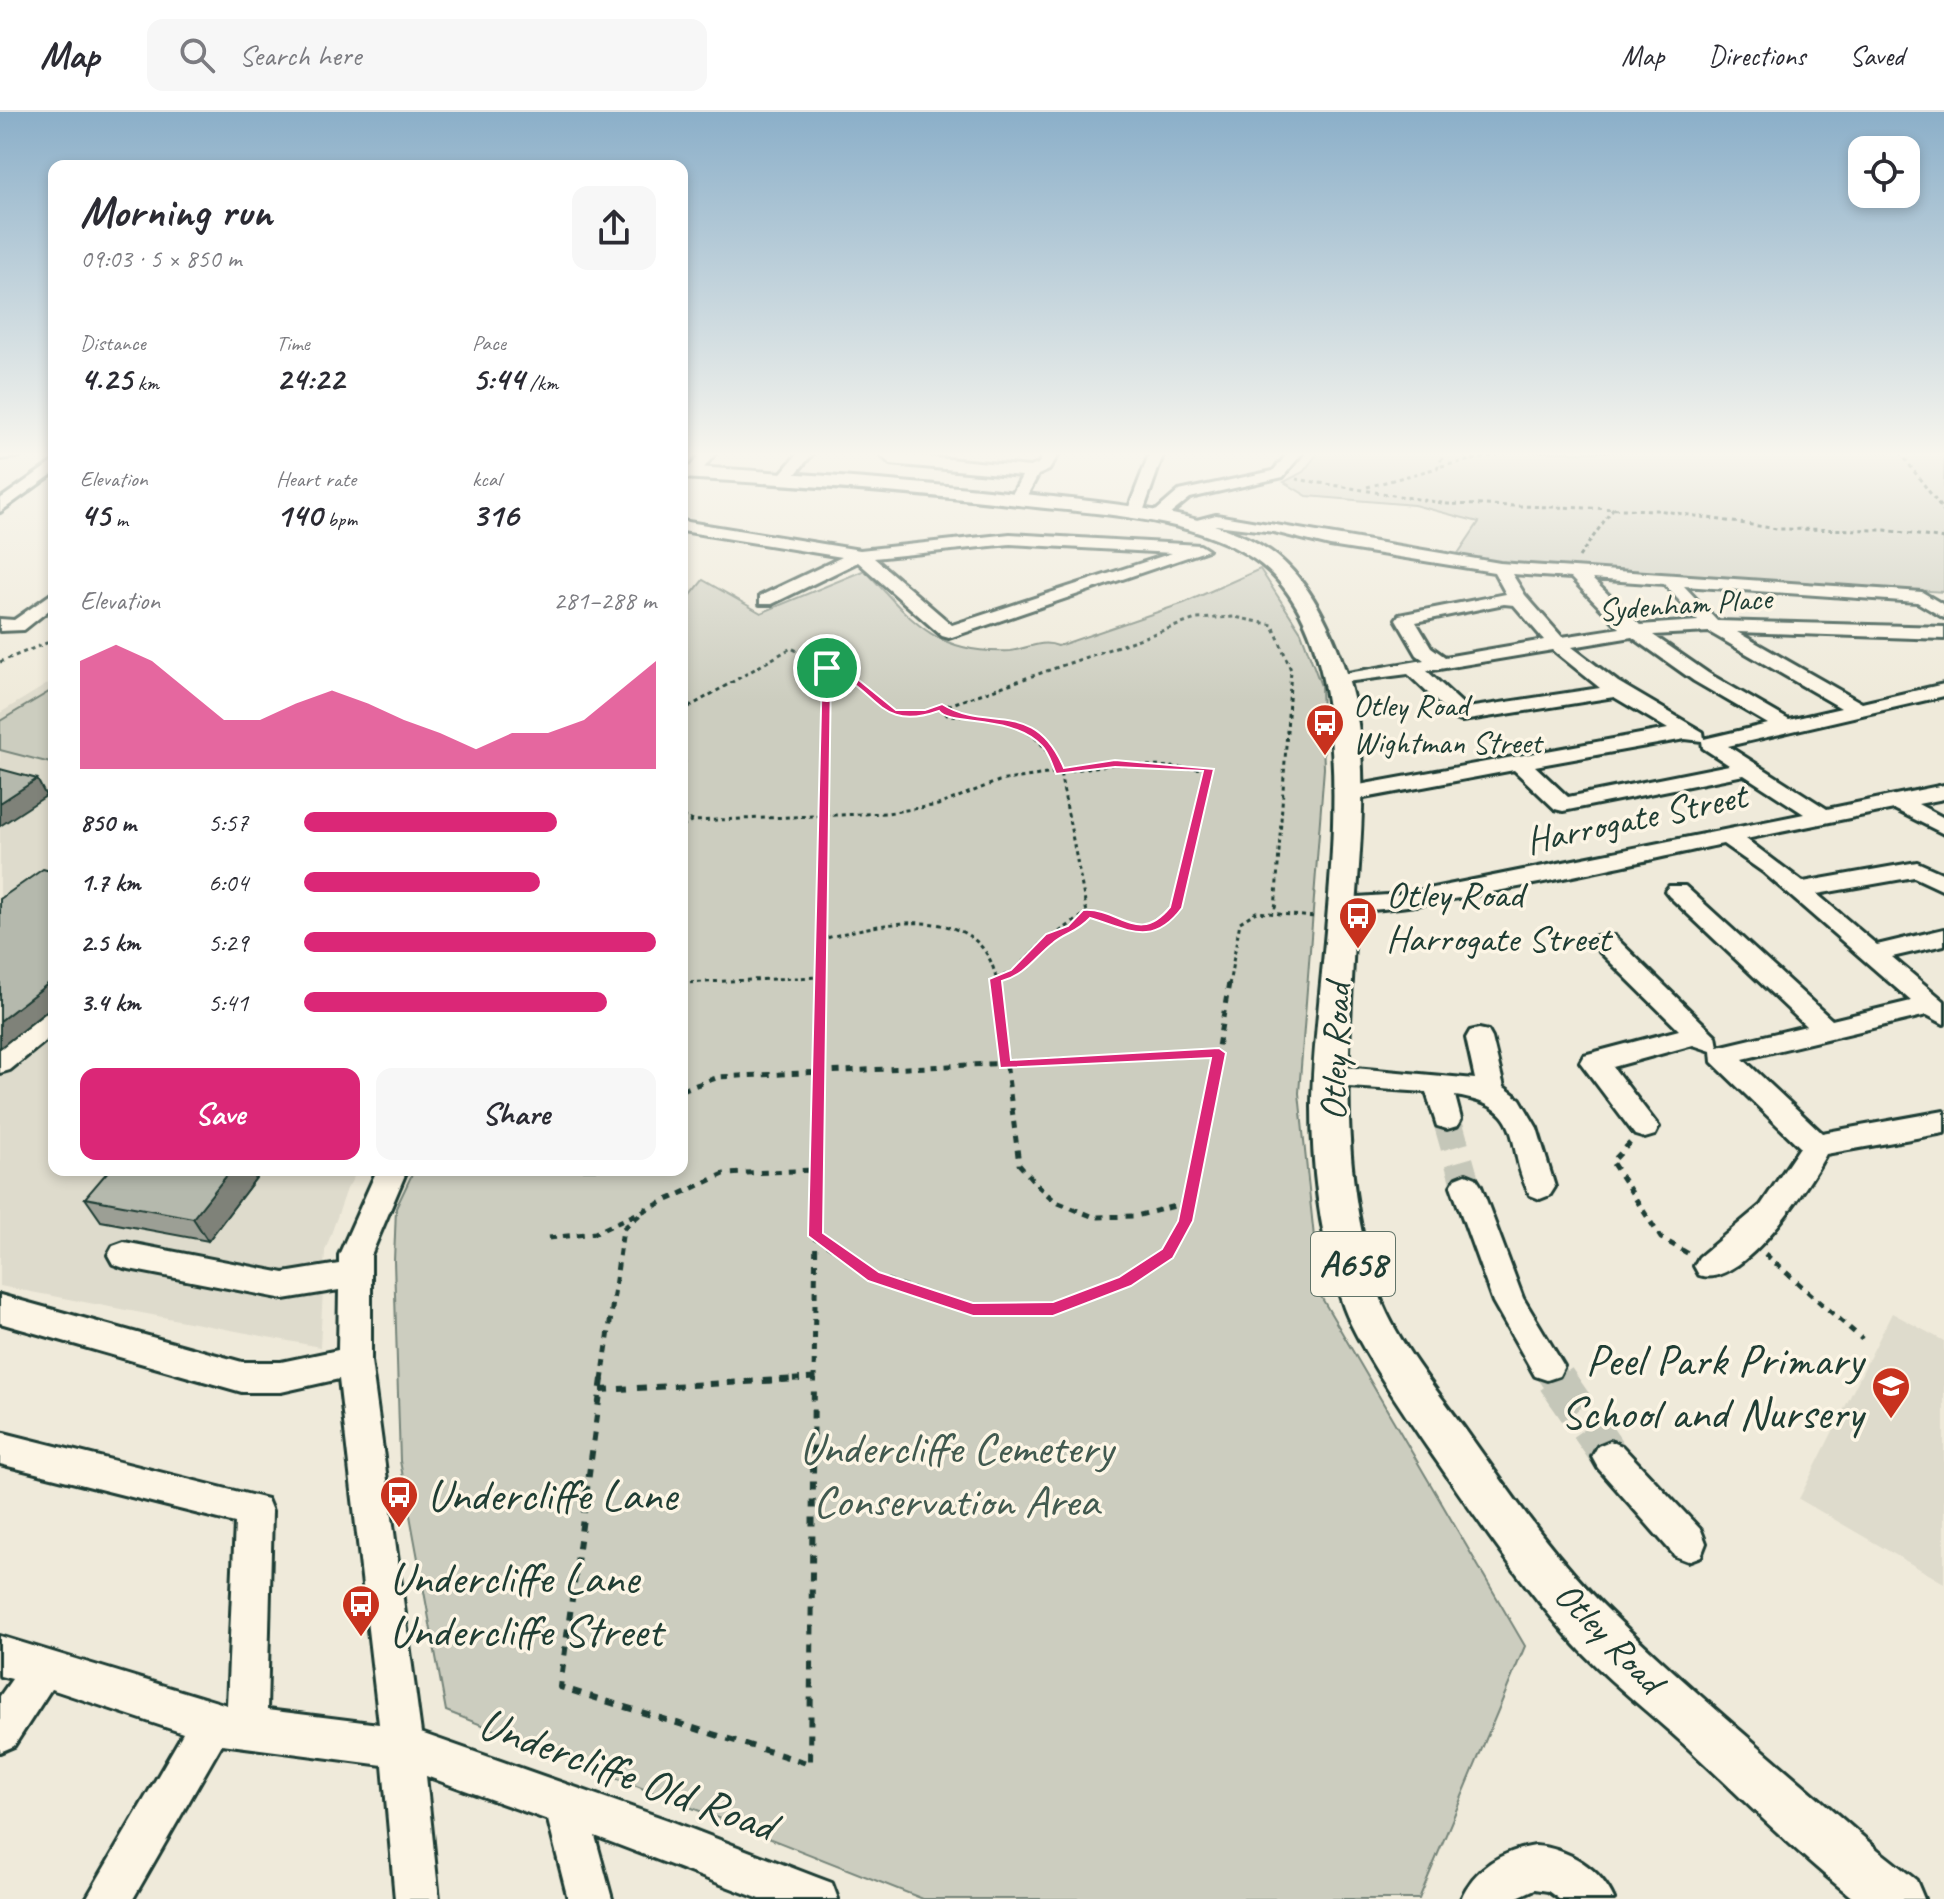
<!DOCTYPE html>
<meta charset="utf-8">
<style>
body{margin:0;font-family:Caveat,sans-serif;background:#f7f7f7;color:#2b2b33;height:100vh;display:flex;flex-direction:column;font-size:30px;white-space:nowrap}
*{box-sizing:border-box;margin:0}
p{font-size:26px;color:#7c7c81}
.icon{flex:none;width:44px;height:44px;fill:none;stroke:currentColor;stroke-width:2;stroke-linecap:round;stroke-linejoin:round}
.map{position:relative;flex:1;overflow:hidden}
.drawer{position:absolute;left:48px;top:48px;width:640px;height:1016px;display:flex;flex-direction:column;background:#fff;border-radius:16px;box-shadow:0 4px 12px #0003}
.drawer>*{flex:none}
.buttons{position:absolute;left:1848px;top:24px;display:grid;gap:16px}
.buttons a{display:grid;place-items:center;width:72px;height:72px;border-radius:16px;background:#fff;box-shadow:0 4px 12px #0003;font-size:40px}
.pin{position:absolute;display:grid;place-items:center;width:68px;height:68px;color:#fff;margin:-34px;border:4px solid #fff;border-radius:50%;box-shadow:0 2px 8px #0007}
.round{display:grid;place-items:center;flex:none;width:84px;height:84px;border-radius:16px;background:#f7f7f7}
.head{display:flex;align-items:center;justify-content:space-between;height:136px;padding:0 32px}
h1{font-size:44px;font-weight:800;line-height:60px}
.stats{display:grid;grid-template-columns:repeat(3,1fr);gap:12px;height:136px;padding:8px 32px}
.stats div{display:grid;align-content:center}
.stats b{font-size:34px;font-weight:800}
.stats small{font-size:22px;font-weight:400}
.stats p{font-size:22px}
.chart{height:224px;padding:16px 32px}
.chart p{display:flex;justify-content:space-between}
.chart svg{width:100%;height:144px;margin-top:8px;fill:#db2777;opacity:.7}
.action{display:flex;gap:16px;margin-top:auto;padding:16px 32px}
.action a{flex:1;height:92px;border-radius:16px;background:#db2777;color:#fff;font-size:32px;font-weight:800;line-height:92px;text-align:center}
.action a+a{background:#f7f7f7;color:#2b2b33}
ul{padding:0 32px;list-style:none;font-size:26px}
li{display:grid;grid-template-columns:128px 96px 1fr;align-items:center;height:60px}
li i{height:20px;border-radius:10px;background:#db2777}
header{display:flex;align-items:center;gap:48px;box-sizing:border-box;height:112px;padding:0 40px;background:#fff;border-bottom:2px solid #e1e1e2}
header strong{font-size:38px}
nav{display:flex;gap:44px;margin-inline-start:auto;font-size:28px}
.search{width:560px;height:72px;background:#f7f7f7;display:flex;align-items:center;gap:20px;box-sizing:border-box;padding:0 28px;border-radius:16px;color:#7c7c81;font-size:30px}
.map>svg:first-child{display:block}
.built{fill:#dedbcc}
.green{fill:#cccdbf;stroke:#76857a;stroke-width:2}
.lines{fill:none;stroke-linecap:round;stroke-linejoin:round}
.minor-tunnel-far1{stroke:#c5c7b9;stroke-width:29;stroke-dasharray:29 15;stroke-linecap:butt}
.minor-tunnel{stroke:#c5c7b9;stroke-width:38;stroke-dasharray:38 19;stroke-linecap:butt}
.minor-casing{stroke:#1f3d34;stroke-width:6}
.major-casing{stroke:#1f3d34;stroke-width:6}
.path-far2{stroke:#1f3d34;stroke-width:3;stroke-dasharray:4 4;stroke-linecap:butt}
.path-far1{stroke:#1f3d34;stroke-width:5;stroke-dasharray:7 7;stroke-linecap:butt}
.path{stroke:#1f3d34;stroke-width:6;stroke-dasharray:9 9;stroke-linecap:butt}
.minor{fill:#fcf5e5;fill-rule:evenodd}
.major{fill:#fcf5e5;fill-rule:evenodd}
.wall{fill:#9c9f95;stroke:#1f3d34;stroke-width:2}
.shaded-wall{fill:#7f8279;stroke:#1f3d34;stroke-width:2}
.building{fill:#b5b9ad;stroke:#1f3d34;stroke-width:2}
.route{fill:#db2777;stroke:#fff;stroke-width:2;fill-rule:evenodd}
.labels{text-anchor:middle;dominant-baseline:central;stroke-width:7;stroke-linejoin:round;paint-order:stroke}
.far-street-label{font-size:32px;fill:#1f3d34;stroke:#fcf5e5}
.far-poi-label{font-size:32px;fill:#1f3d34;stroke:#fcf5e5;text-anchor:start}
.shield{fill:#fcf5e5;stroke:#617469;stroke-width:2}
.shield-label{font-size:36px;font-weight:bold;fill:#1f3d34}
.street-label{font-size:38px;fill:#1f3d34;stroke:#fcf5e5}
.poi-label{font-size:38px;fill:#1f3d34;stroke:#fcf5e5;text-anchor:start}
.near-poi-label{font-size:46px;fill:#1f3d34;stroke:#fcf5e5;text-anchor:start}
.near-park-label{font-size:46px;fill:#425a50;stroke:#fcf5e5}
.near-street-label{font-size:46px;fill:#1f3d34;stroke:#fcf5e5}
</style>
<header>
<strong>Map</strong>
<div class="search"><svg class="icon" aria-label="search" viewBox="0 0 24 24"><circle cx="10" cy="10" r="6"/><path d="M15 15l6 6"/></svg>Search here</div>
<nav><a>Map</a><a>Directions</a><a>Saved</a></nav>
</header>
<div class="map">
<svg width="1944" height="1787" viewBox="0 0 1944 1787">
<rect width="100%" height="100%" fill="#efeada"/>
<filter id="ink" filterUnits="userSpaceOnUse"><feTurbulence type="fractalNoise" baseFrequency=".0125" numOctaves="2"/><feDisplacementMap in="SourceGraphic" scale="16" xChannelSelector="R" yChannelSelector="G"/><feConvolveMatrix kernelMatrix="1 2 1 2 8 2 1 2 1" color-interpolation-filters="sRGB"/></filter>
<g filter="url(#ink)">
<g class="built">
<polygon points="54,568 54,1058 358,1058 347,1077 325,1139 320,1235 0,1174 0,601"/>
<polygon points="1892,1201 1944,1229 1944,1471 1799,1387"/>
</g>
<g class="green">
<polygon points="1319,340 1944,340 1944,480 1516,452 1457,443 1479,410 1414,393 1307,384 1284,370 1303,360"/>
<path d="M1260,457l41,63 20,54 3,82 -25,325 21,202 205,351 -106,253h-496l-477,-188 -46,-250 -6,-200 2,-53 18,-38h268v-564l21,-26 58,33 104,-43c45,49 70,85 145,81 17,-2 31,-12 48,-5l126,-43z"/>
<polygon points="54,577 54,652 0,638 0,609"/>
</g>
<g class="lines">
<g class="minor-tunnel-far1">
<polyline points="1447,1007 1466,1074"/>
<polyline points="1547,1254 1557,1269"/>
</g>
<polyline class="minor-tunnel" points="1556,1267 1610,1345"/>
<g class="minor-casing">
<g id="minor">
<polygon points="702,340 716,340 698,364 688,364 685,361"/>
<polygon points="799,340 814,340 789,370 779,370 776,367"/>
<polygon points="878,340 1030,355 1038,352 1046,340 1060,340 1049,358 1038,363 1023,391 1017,393 1009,388 1022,364 890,352"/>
<polygon points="1150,340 1164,340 1143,400 1129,403 1127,400"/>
<polygon points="1289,340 1303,340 1283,365 1190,386 1163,408 1149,405 1179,379 1273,359"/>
<polygon points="54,349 54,361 0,400 0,387"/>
<path d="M1216,403l284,48 422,29 22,13v13l-27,-16 -233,-16 33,35 227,6v12l-207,-7 125,71 82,-19v12l-216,50 99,63 117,-24v14l-26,5 26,14v16l-50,-25 -148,30 57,43 114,-20 27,12v17l-30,-14 -97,17 60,51 67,-16v16l-52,12 52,44v23l-17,-9 -184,44 79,74 122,-22v22l-118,21c-18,33 -84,136 -127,121l-5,-9 5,-9 62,-52 39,-58 -88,-85 -1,-11 -18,-6 -80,22 46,60 -4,8 -10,3 -10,-3 -55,-73 4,-7 95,-25 -83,-82 -3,-6 3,-6h18l102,100 2,11 88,-21 -137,-130 -4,-5 4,-5h16l147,134 79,-19 -148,-129 -40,-28c-47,9 -377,87 -394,62l12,-8 62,-4 401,-80 -60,-39 -181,36 -8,-2 -41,-39 -166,31 -8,-2 -3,-5 3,-5 8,-2 320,-58 -54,-32 -152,24 -7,-2 -47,-45 -78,10 -3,-4 3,-4 94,-16 -7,-5 -21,-36 3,-4 107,-21 -12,-22 -164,-26 -56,-14 -58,-7 -27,4 -8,-5zM1512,462l59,4 49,50 -58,9 -37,-42zM1592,467l72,5 34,37 -58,4zM1504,492l10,1 30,35 -99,17 -14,-10 -15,-25zM1709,520l132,76 -52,12 -81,-47 -55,-38zM1632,525l62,44 74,43 -64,15 -1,-7 -85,-50 -46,-35zM1553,538l47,38 -133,20 -40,-37zM1685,627l17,2 1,7 26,17 -161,32 -33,-31z"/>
<path d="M682,409l178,29 150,-16 190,11 8,5 -259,88 -7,-2 -84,-74 -86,42h-12v-8l82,-39 -160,-26zM1010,432l162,9 -220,72 -78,-67z"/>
<polygon points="54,480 54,494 24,518 0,519 0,507 14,508"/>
<polygon points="54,899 54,922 10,958 0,961 0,937 45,902"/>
<path d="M1479,917l9,2 4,7 12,49 16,12 17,29 18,59 -5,8 -10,4 -10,-4c-27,-50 0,-88 -75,-99l6,23 -4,7 -10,3 -10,-3 -11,-34 -93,-6 -10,-3 -4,-7 4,-7 10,-3 142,13 -9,-41 4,-7z"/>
<polygon points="377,1058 407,1058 371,1143 371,1249 421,1621 668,1708 816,1765 832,1771 838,1787 760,1787 595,1724 612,1787 568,1787 548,1708 426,1664 439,1787 395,1787 383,1653 222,1632 133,1787 86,1787 183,1621 51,1577 14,1634 0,1640 0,1584 12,1567 0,1564 0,1524 227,1593 235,1411 0,1352 0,1320 267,1387 272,1399 267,1598 379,1612 339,1267 281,1280 242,1280 0,1211 0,1183 242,1250 281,1250 338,1238 339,1178 284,1187 124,1156 113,1152 108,1143 113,1134 124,1130 284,1161 339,1152 339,1143"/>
<polygon points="1466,1062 1476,1066 1481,1074 1523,1186 1564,1254 1559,1264 1547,1268 1535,1264 1493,1190 1451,1074 1456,1066"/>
<polygon points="1610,1329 1622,1334 1701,1418 1706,1431 1701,1444 1688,1449 1675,1444 1598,1356 1592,1345 1598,1334"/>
<path d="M1535,1734c33,2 66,23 79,53h-55l-11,-8 -13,-2 -22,10h-52c13,-31 41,-48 74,-53z"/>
</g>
</g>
<g class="major-casing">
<g id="major">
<polygon points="0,340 25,340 22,344 0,347"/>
<path d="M682,354c121,8 241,16 361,30 67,7 171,16 227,55 39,27 63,80 77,125 27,83 11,179 7,265 -6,122 -16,241 27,358 14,39 56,92 81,126 45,63 90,130 145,184 85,84 181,161 271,241l38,30 8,19h-70c-59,-47 -112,-101 -167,-152 -39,-36 -84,-70 -119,-110 -52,-60 -96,-125 -141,-190 -24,-36 -68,-99 -83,-139 -23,-63 -32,-134 -32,-201 0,-141 76,-454 -58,-548 -57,-40 -150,-45 -218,-52 -118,-14 -235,-22 -354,-29z"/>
</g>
</g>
<g class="path-far2">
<polyline points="1900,340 1944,400"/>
<polyline points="1441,354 1512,340"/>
<polyline points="1296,367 1448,392 1658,398 1777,417 1885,418 1944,427"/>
<polyline points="1367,375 1437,356 1445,340"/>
<polyline points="1579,445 1614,395"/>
<polyline points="0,550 54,528"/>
<polyline points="682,599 791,536 846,562 893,601 926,601 1196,507 1235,505 1273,513 1291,558 1275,799"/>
<polyline points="682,642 685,648 682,669"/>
<path d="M1115,652l94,5 -33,139c-31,31 -53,19 -89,5l-27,-141z"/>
<path d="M682,704l11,5 194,-8 51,-8 61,-24 61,-9c-26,-52 -59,-56 -113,-57l-5,-8"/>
<polyline points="682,715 693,709"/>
<path d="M820,828c57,-17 166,-43 177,45"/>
<polyline points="996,867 1015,859 1043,831 1087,801"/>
<polyline points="682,871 819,865"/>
<polyline points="819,873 827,556"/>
<polyline points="1229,873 1240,810 1256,800 1315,805"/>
</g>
<g class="path-far1">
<polyline points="682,871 687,871"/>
<polyline points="996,871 1019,1052 1038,1074 1056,1090 1094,1105 1136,1104 1186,1091 1193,1080 1229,871"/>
<polyline points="682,978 719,965 1219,941"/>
<polyline points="1630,1031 1612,1050 1661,1126 1689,1142"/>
<polyline points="815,1124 874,1164 973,1198 1053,1197 1125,1170 1167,1142 1186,1109 1192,1085"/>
<polyline points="549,1126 595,1121 724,1062 816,1058"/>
<polyline points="1765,1142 1862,1227"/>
<polyline points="602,1269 623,1117 647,1096"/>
<polyline points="765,1269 814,1266"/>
<polyline points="814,1269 819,871"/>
</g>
<g class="path">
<polyline points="602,1267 560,1575 810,1652 814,1267"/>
<polyline points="601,1278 800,1267"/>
</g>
<use href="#minor" class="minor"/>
<use href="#major" class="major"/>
</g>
<polygon class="wall" points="262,1058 208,1129 101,1109 85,1086"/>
<g class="shaded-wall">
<polygon points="37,667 46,684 0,714 0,691"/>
<polygon points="54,867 54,893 0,936 0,909"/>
<polygon points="231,1058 262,1058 208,1129 193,1106"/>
</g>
<g class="building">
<polygon points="0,657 37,667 0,691"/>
<polygon points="43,757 54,760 54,867 0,909 0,787"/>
<polygon points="109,1058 231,1058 193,1106 85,1086"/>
</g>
</g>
<linearGradient id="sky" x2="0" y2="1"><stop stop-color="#8bafc9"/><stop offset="0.58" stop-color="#f8f6ee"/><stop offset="1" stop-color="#f8f6ee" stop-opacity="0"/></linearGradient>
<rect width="1944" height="590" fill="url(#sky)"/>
<path class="route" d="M827,553l22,7 47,38h29l17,-6c46,29 92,-7 122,64l51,-8 99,9 -32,139c-29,39 -53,22 -92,10 -14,15 -24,14 -37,25 -19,15 -27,31 -51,38l9,79 208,-12 7,5 -33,168 -20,37 -42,28 -78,30h-80l-105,-35 -60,-45 14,-568zM831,561c47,14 46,60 108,38 11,15 73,3 103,35 7,7 10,19 14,28l59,-7 88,4 -33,136c-32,39 -50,0 -87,3l-15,16 -22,8 -35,36 -22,9 11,89 211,-10 -33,163 -16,28 -43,28 -66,25 -80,1 -94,-31 -56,-39z"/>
<defs>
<g id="bus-pin" transform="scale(2)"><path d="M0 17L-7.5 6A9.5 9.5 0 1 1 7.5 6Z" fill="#c8321e" stroke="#fcf5e5"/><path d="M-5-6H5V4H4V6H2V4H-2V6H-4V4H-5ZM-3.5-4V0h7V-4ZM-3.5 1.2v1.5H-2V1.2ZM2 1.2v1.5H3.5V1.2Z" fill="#fff"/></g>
<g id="school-pin" transform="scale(2)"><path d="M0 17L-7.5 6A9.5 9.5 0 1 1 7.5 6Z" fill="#c8321e" stroke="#fcf5e5"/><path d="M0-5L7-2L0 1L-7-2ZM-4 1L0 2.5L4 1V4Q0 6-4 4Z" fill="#fff"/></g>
</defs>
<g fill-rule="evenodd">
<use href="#bus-pin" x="1325" y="611"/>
<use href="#bus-pin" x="1358" y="804"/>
<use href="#school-pin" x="1891" y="1274"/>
<use href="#bus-pin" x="399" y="1383"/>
<use href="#bus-pin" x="361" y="1492"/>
</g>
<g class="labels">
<g class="far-street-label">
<text transform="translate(1685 492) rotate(-4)">Sydenham Place</text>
</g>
<g class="far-poi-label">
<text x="1353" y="593">Otley Road<tspan x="1353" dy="37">Wightman Street</tspan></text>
</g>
<rect class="shield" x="1311" y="1120" width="84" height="64" rx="6"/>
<g class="shield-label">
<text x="1353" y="1152">A658</text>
</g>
<g class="street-label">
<text transform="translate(1636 706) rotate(-12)">Harrogate Street</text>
<text transform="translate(1335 940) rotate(-88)">Otley Road</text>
<text transform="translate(1609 1525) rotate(46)">Otley Road</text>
</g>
<g class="poi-label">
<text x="1386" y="782">Otley Road<tspan x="1386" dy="44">Harrogate Street</tspan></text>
</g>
<g class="near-poi-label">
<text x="1863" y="1248" text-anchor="end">Peel Park Primary<tspan x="1863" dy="53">School and Nursery</tspan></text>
<text x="427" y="1383">Undercliffe Lane</text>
<text x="389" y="1466">Undercliffe Lane<tspan x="389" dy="53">Undercliffe Street</tspan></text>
</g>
<g class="near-park-label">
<text x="956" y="1336">Undercliffe Cemetery<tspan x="956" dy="53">Conservation Area</tspan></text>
</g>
<g class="near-street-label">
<text transform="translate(627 1662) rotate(20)">Undercliffe Old Road</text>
</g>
</g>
</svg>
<div class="buttons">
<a><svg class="icon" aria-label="locate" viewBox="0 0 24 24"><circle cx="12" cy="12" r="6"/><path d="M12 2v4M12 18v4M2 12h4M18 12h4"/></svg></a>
</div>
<div class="pin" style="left:827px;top:556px;background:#1e9e55"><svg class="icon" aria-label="arrive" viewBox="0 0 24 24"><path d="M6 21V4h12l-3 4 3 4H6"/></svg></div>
<section class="drawer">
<div class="head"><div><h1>Morning run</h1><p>09:03 · 5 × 850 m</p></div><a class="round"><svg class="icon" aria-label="share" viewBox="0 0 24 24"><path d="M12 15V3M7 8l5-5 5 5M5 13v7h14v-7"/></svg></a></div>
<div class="stats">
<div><p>Distance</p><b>4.25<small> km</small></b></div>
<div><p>Time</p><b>24:22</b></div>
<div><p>Pace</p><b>5:44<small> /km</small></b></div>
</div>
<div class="stats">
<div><p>Elevation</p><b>45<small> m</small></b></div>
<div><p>Heart rate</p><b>140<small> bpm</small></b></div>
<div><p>kcal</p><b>316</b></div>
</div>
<div class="chart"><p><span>Elevation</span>281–288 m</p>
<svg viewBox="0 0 160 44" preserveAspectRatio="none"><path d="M0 44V11L10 6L20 11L30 20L40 29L50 29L60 24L70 20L80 24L90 29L100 33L110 38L120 33L130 33L140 29L150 20L160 11V44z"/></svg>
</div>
<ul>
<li><b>850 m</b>5:57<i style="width:72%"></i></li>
<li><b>1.7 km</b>6:04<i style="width:67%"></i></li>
<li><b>2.5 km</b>5:29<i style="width:100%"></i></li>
<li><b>3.4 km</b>5:41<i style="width:86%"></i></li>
</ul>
<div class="action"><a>Save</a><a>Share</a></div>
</section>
</div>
